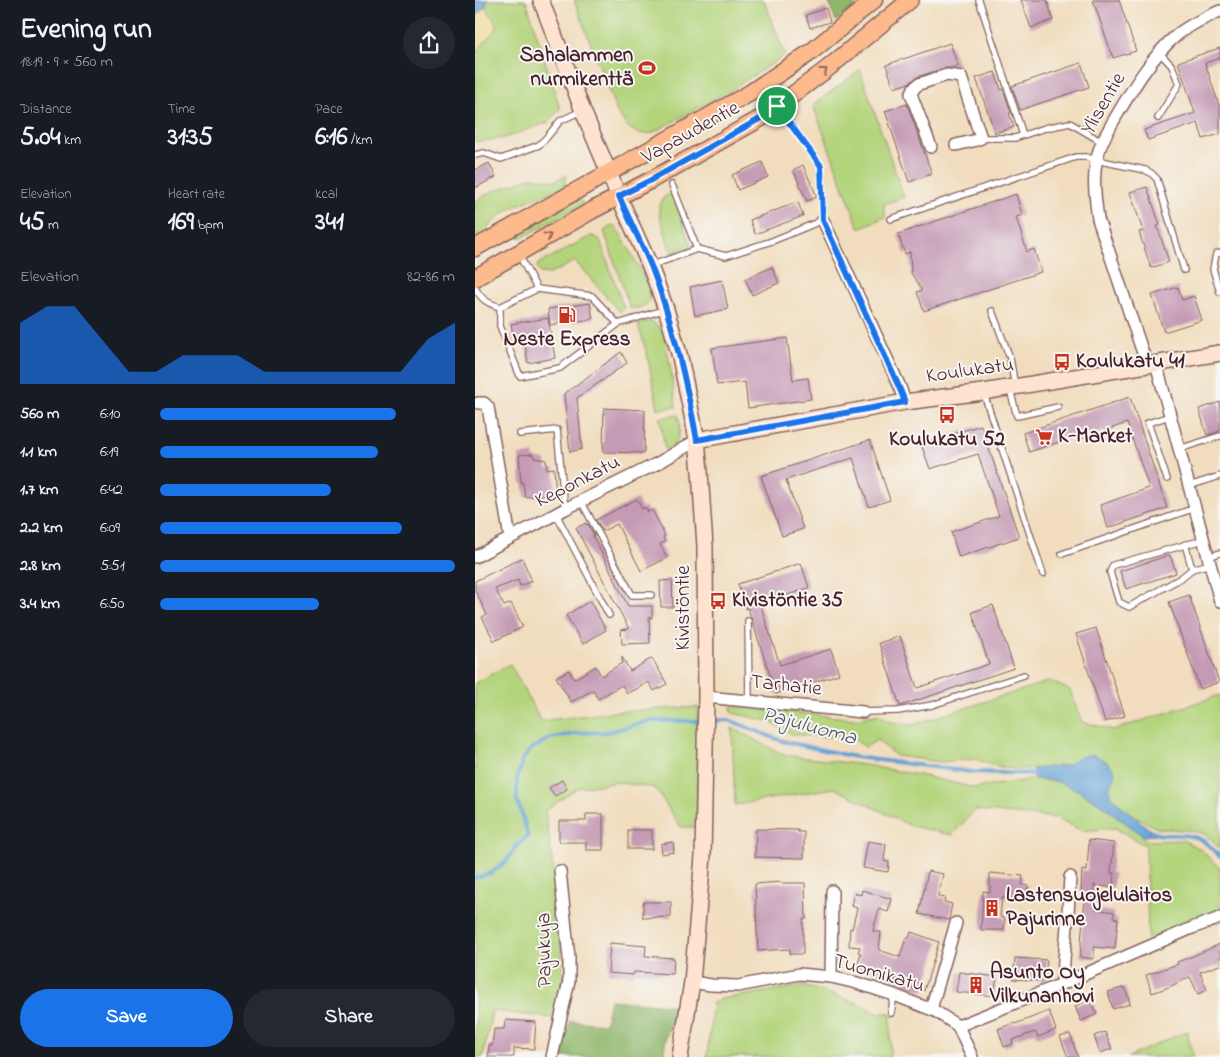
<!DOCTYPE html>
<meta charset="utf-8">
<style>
body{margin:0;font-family:"Indie Flower",sans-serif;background:#242831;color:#f1f3f6;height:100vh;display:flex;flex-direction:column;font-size:19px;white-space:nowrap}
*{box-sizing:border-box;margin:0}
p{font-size:16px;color:#9ea1a6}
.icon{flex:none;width:28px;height:28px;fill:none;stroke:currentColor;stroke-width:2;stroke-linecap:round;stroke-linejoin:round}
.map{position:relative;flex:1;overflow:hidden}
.side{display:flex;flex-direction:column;background:#171b24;width:475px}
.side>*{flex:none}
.pin{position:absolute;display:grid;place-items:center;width:42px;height:42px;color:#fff;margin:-21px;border:2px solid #fff;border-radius:50%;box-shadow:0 1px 5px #0007}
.round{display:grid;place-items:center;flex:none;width:52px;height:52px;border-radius:26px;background:#242831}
.head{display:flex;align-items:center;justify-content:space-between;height:85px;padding:0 20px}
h1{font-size:28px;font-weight:700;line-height:38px}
.metrics{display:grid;grid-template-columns:repeat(3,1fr);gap:8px;height:85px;padding:5px 20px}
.metrics div{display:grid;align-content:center}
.metrics b{font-size:25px;font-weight:700}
.metrics small{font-size:14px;font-weight:400}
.metrics p{font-size:14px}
.chart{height:140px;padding:10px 20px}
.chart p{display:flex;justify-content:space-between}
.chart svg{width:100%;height:90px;margin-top:5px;fill:#1a73e8;opacity:.7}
.primary-button{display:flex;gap:10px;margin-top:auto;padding:10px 20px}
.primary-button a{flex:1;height:58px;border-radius:30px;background:#1a73e8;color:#fff;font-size:20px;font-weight:700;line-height:58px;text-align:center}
.primary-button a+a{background:#242831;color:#f1f3f6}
ul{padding:0 20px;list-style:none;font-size:16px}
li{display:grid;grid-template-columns:80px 60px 1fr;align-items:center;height:38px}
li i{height:12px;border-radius:6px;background:#1a73e8}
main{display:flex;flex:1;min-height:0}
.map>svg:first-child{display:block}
.green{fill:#b4d47b;stroke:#7f7a53}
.forest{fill:#8fb66b;stroke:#6c6a4b}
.sand{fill:#eeda9e;stroke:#9c7c64}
.water{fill:#62a0d4;stroke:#566080}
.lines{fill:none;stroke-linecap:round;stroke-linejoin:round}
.stream{stroke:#62a0d4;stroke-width:4}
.building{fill:#c49ab4}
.lane-casing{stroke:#84625e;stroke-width:8}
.street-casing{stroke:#84625e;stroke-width:14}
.secondary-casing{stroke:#84625e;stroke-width:18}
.primary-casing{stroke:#84625e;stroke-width:19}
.lane{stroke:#fff;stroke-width:5.5}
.street{stroke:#fff;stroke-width:11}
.secondary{stroke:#fee3d1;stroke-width:15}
.primary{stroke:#fcba8d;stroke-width:16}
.oneway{stroke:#9a6557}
.route-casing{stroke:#fff;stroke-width:10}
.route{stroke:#1a73e8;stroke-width:6}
.labels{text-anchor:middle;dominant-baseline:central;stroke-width:4;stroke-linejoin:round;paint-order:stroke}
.poi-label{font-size:21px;font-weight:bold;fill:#4a1f2b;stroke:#f6f6f2;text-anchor:start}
.street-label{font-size:21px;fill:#4a1f2b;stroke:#f6f6f2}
.water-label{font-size:22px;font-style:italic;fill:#54536f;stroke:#f6f6f2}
</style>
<main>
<section class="side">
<div class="head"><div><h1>Evening run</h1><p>18:19 · 9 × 560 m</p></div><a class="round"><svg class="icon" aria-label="share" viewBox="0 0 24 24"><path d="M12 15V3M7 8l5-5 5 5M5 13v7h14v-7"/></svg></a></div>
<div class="metrics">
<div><p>Distance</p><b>5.04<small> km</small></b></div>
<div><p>Time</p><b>31:35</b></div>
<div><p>Pace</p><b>6:16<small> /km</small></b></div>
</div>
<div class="metrics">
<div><p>Elevation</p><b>45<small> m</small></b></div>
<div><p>Heart rate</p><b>169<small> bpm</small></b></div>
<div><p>kcal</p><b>341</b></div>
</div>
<div class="chart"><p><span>Elevation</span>82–86 m</p>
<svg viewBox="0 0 160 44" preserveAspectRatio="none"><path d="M0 44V14L10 6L20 6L30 22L40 38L50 38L60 30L70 30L80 30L90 38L100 38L110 38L120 38L130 38L140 38L150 22L160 14V44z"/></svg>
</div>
<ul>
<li><b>560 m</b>6:10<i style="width:80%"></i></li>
<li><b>1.1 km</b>6:19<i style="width:74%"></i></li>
<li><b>1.7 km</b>6:42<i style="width:58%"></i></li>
<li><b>2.2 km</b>6:09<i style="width:82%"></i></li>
<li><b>2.8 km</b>5:51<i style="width:100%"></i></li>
<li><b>3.4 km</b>6:50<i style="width:54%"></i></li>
</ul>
<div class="primary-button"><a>Save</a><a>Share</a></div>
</section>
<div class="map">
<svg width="745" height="1057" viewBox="0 0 745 1057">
<rect width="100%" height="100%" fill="#f6f6f2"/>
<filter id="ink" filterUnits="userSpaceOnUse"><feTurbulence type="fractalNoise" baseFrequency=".02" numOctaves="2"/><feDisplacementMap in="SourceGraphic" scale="10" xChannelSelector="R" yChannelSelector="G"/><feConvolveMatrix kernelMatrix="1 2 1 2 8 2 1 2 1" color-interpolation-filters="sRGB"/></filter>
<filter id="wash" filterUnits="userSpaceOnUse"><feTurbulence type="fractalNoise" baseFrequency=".0096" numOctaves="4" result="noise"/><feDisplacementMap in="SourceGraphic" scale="20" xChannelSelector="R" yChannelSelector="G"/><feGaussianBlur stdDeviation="1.12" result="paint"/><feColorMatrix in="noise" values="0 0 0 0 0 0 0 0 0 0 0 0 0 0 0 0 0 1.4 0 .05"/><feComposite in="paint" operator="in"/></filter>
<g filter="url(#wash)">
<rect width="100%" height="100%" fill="#f1ddbe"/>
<g class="green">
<polygon points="12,0 51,0 85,109 74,122 29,138 0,142 0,54 22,26 11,7"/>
<path d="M99,0h190l21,55 -56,36 -77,42c-18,4 -26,-7 -35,-21z"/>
<polygon points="385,70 429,197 409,204 410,217 384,228 338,105"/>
<path d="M92,175l-3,13c-19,7 -41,13 -59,24 -11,7 -18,19 -30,25v-36l14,-8 43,-16 22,4z"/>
<polygon points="197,193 216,246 196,253 185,216 184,208 188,198"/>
<polygon points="105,198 108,204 46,238 44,237 45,233 48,229"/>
<path d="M138,225l3,2c8,13 36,59 34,72 -2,7 -13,10 -20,9l-26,-77z"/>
<polygon points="116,236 121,237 125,240 149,309 144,311 100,261 75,274 65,273 62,268 63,264"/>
<polygon points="175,321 183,326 189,333 195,365 201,407 183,409 172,354 163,324"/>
<path d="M203,415c3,15 3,21 -7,33l-6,1 -5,-31z"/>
<polygon points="35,664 66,721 146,711 223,707 222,827 206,827 180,788 142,782 102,788 70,811 79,873 89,983 79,1018 17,1011 8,1057 0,1057 0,683"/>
<polygon points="575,681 595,690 607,722 639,730 745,695 745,849 736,839 729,834 719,831 681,828 652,811 635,795 633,788 639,778 602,758 593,765 558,769 539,769 516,765 501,759 466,762 421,756 402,740 391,747 372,735 351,737 317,734 293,721 257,713 256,706 381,719 404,714 416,722 437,725"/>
<polygon points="257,728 309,755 390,765 449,776 500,788 559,779 585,782 602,790 624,803 668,836 669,841 708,840 725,849 745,868 745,911 735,914 673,939 671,846 640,828 607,831 582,818 500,810 477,835 436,826 359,788 260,805"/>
<polygon points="326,986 340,989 368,998 382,1003 401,1013 416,1013 415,1057 232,1057 238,1003 246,999"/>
<polygon points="712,1031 718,1057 653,1057"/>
</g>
<g class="forest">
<polygon points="353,0 387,0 361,21"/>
<polygon points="135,1000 204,1006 191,1036 188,1057 86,1057 95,1021 130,1024"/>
</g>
<polygon class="sand" points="11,7 23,26 0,54 0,19 6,10"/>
<g class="water">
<polygon points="0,0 12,0 11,7 6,10 0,19"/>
<path d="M617,754l14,7 9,9 -1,8 -5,10 1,7 17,16 30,24 -14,1c-26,-19 -51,-42 -82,-53 -8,-3 -18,-3 -27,-4l-2,-5 1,-5 35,-4 9,-7z"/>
</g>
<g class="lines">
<g class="stream">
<polyline points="234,721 254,720 307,741 380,757 497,772 561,774"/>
<path d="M678,832c6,4 13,3 20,3 24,-1 31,4 47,22"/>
<polyline points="0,878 16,873 31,862 42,845 53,836 48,818 42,800 42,778 48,759 57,748 76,738 104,733 133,732 174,721 227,721"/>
</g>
</g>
<g id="blocks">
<g class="building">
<polygon points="546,0 572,0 578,20 556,28"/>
<polygon points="618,0 644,0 661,51 638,58"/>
<polygon points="351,8 355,22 335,28 331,15"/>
<polygon points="475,43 483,66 476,68 470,68 442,77 434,83 419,88 411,65"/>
<polygon points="745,48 745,58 730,63 745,108 745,134 728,139 723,123 673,140 669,130 720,113 703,62"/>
<polygon points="606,63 614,87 545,110 537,86"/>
<polygon points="520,72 526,90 528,89 536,113 534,114 539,127 520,133 501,78"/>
<polygon points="432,104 457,174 434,182 410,111"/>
<polygon points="287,162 293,177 263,190 257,175"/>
<polygon points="14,163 21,177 0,188 0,170"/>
<polygon points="328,165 342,197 332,201 318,170"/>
<polygon points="672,187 685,225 682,226 694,262 676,268 664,232 668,231 655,192"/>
<polygon points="541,194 547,215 541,217 552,252 559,249 566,272 449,311 442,292 447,290 436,273 435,252 430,254 423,234"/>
<polygon points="323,202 328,216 280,234 275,220"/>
<polygon points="297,267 304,283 277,295 270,279"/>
<polygon points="247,280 253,309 220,316 215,287"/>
<polygon points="703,287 707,300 719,296 727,320 689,332 677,295"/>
<polygon points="115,303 118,319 75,325 73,309"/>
<polygon points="73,318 80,358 53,363 49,338 39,340 36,324"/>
<polygon points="312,338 318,380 333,378 336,399 273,408 270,382 242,385 237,348"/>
<polygon points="146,352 152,363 102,398 107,449 95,452 89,394"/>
<polygon points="655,397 692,508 633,528 625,505 674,488 652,423 603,440 602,436 554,452 548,433"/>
<polygon points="745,402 745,431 732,435 724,409"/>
<polygon points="129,408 170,410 169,453 128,452"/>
<polygon points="506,425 544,537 484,557 476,532 524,516 503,454 455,469 446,444"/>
<polygon points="395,440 415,500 394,507 378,458 311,480 328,529 307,536 286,476"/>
<polygon points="58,454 59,458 71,460 72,469 79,468 81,494 50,497 48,483 46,483 44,455"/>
<polygon points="162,499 167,509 170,507 173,512 177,510 182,519 190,536 188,537 190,542 185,544 192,558 166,571 142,524 128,531 121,520"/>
<polygon points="111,523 112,525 113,524 119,535 118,536 153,606 177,606 177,618 174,617 175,643 147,644 146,630 154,629 101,528"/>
<polygon points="695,555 701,573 651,589 645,571"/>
<polygon points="47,558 57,581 45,586 43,580 20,589 29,606 36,603 48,627 19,641 7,617 12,615 0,590 0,581"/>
<polygon points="326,563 334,588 285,604 305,665 356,649 364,674 301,694 273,608 271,609 263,584"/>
<polygon points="197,580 198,607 186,607 185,581"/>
<polygon points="714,595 744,682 725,689 694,602"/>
<polygon points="115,601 131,630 108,644 91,615"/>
<polygon points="518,605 539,668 425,706 404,643 425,636 442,688 514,664 497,612"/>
<polygon points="621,628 650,716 630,722 601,634"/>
<polygon points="147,657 155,671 177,658 192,684 179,691 174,682 152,694 147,685 123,699 118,690 96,702 81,677 94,670 99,679 121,666 126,676 147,663"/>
<polygon points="87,780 92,789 80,796 74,788"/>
<polygon points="111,814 128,814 128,850 111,850 111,842 84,842 84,821 111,821"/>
<polygon points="281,829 323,830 323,832 329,832 329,858 280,857"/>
<rect x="153" y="830" width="24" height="19"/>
<polygon points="614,840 639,843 636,873 639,873 638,888 619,885 620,909 639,912 639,918 643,919 640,949 619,947 619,959 605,957 608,917 611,894 606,893 607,870 612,871"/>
<polygon points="393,841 411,844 409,861 414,862 413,872 388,868"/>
<polygon points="198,842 199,852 187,854 186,844"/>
<polygon points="453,871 468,874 463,897 470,898 469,902 477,904 474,920 444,914"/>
<polygon points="515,873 548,876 547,885 553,886 552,898 527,898 525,917 530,918 529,930 506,930 508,891 515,892"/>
<polygon points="306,882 306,883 330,883 331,919 328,919 328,954 315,954 315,949 283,951 280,884"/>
<polygon points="387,890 417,899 413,912 404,909 398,931 406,932 404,950 425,957 431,938 434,938 436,932 464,942 449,991 420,981 421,978 382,966 386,953 383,952 385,947 374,946 375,928 377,929 382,908 376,906 379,893 386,895"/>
<polygon points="168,902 196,902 196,917 168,918"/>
<polygon points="135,943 171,946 170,956 199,958 198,974 159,972 158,975 133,973"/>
<polygon points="745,944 745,965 725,972 732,990 723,994 715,977 694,987 677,993 671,975 703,964 702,962 718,956"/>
<polygon points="540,958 572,960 570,981 538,979"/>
<polygon points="484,972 522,977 519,996 481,992"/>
<polygon points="650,987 655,1004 638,1009 633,992"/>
<polygon points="616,999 622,1014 606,1021 600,1006"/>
<polygon points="574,1011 581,1030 563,1037 560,1032 537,1040 538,1044 529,1047 523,1029 539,1023 540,1024"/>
<polygon points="30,1020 61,1022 59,1049 39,1048 39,1057 13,1057 14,1045 17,1046 19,1029 29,1029"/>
<polygon points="630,1032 637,1049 625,1053 619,1036"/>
<polygon points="595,1034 603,1057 593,1057 585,1037"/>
</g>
</g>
</g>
<g filter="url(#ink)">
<use href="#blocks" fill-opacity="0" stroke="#84625e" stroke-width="1"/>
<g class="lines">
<g class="lane-casing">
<g id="lane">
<polyline points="504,0 548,135"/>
<polyline points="683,118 704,84 697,66 684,52"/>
<polyline points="506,138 540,138 570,128 595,123 627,142"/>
<polyline points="0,155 9,153 26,159 64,145 72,137 85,121 106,111"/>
<polyline points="197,185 222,249"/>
<polyline points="416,219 601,157 611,157 621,160 670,170 676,173 682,179 709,270"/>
<polyline points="745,253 741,254 738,269 745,292"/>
<polyline points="44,255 62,289"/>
<polyline points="175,266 222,249 251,256 297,241 348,220 346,166 304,107"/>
<path d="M0,288c7,12 12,15 25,19"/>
<polyline points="517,311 535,358 540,387"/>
<polyline points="143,324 117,296 62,289 25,307 25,326 45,376 85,368 143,324 191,309"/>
<polyline points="535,390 542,416 583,407"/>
<polyline points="509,394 568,574"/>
<polyline points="45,434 82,430 90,509"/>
<polyline points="704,449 745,436"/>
<polyline points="692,479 673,423 695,416"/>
<polyline points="714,486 745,476"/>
<polyline points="106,501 157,595 176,595"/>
<polyline points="81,514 134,615"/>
<polyline points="728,540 638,565 635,572 644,602 654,607 706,578 717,569 735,564"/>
<polyline points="710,544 717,569"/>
<polyline points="587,554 720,508"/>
<polyline points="733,557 745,553"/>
<polyline points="273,621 274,701"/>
<polyline points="388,712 423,711 457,705 549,675"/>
<polyline points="416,1013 419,995"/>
</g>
</g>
<g class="street-casing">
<g id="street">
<polyline points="456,147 436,94 439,88 444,84 472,75 486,77 506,138 502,140 481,145"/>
<polyline points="348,220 425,387 430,402"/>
<polyline points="681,363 745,601"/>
<path d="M672,365l-49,-146c-3,-21 -6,-44 0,-65 3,-12 10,-23 16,-34 16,-27 38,-65 63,-85 9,-8 31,-19 43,-24"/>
<polyline points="3,403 9,403 13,407 35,538"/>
<polyline points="0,557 90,509 185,462 222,440"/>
<polyline points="231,697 388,712"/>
<polyline points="356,977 357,891"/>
<polyline points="217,982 236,985 263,986 324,974 356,977 382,983 419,995 460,1011 483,1026 497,1057"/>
<polyline points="587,984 593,914 595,877"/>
<polyline points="456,1009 481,923"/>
<polyline points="483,1026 587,984 717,928 745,918"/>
<polyline points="77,1057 94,981 94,958 85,871"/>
</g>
</g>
<g class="secondary-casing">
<g id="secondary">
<polyline points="66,0 108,111 144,197 175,266 191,309 205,357 222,440 225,472 230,546 231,697 228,856 217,982 205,1057"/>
<polyline points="222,440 430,402 508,392 745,353"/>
</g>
</g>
<g class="primary-casing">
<g id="primary">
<polyline points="0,248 275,93 336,52 399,0"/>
<polyline points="0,278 116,211 176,180 288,117 352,69 435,0"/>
</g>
</g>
<use href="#lane" class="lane"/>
<use href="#street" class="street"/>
<use href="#secondary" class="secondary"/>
<use href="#primary" class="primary"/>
</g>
<defs><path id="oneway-chevron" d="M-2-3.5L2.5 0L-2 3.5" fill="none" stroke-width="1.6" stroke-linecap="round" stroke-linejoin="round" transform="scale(1.25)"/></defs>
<g class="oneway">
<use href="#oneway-chevron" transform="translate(349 71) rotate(-37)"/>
<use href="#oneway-chevron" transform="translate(73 236) rotate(-30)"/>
</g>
</g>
<g class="lines" filter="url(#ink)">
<g class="route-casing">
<path id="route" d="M302,106l44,60 2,54 76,167 6,15 -208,38c-11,-59 -24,-118 -46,-174 -10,-24 -22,-46 -32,-70l32,-16 112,-63z"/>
</g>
<use href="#route" class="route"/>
</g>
<defs>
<g id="stadium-bare" transform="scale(1.35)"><path d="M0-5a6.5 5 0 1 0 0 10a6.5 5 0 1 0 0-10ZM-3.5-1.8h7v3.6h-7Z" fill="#c8321e" stroke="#f6f6f2" stroke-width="2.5" paint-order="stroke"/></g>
<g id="fuel-bare" transform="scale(1.35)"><path d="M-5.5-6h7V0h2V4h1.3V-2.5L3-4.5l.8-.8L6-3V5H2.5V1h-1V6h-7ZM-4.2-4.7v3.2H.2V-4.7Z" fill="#c8321e" stroke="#f6f6f2" stroke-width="2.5" paint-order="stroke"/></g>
<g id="bus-bare" transform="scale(1.35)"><path d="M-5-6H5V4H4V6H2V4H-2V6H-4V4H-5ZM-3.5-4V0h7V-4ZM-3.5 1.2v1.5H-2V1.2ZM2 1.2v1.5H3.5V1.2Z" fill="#c8321e" stroke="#f6f6f2" stroke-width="2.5" paint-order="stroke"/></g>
<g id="supermarket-bare" transform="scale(1.35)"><path d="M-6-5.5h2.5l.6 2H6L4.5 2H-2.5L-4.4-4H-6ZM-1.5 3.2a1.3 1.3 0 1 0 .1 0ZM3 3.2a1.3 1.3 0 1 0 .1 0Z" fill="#c8321e" stroke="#f6f6f2" stroke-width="2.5" paint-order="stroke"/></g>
<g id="building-bare" transform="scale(1.35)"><path d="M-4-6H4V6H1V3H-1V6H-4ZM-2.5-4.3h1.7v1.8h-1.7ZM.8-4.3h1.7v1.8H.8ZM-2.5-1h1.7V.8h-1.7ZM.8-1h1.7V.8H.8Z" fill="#c8321e" stroke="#f6f6f2" stroke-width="2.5" paint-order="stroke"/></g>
</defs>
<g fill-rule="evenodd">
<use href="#stadium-bare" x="172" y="68"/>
<use href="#fuel-bare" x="92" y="315"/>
<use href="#bus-bare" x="587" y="362"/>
<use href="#bus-bare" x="472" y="415"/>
<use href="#supermarket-bare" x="569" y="437"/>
<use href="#bus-bare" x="243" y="601"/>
<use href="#building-bare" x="517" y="908"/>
<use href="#building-bare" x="501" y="985"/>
</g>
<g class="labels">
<g class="poi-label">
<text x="158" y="56" text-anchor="end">Sahalammen<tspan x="158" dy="24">nurmikenttä</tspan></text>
<text x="92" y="340" text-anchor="middle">Neste Express</text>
<text x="601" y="362">Koulukatu 41</text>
<text x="583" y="437">K-Market</text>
<text x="472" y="440" text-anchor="middle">Koulukatu 52</text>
<text x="257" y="601">Kivistöntie 35</text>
<text x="531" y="896">Lastensuojelulaitos<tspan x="531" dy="24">Pajurinne</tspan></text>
<text x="515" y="973">Asunto Oy<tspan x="515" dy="24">Vilkunanhovi</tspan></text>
</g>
<g class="street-label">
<text transform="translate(629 104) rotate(-60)">Ylisentie</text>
<text transform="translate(216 133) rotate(-29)">Vapaudentie</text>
<text transform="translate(495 371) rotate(-8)">Koulukatu</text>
<text transform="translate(103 482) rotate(-27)">Keponkatu</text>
<text transform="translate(209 608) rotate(-90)">Kivistöntie</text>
<text transform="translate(311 686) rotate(6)">Tarhatie</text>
<text transform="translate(70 950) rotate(-91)">Pajukuja</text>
<text transform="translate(404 974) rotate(16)">Tuomikatu</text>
</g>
<g class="water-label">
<text transform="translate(334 727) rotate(15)">Pajuluoma</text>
</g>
</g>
</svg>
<div class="pin" style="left:302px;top:106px;background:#1e9e55"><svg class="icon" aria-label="arrive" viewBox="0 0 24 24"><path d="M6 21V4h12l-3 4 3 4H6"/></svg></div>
</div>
</main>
